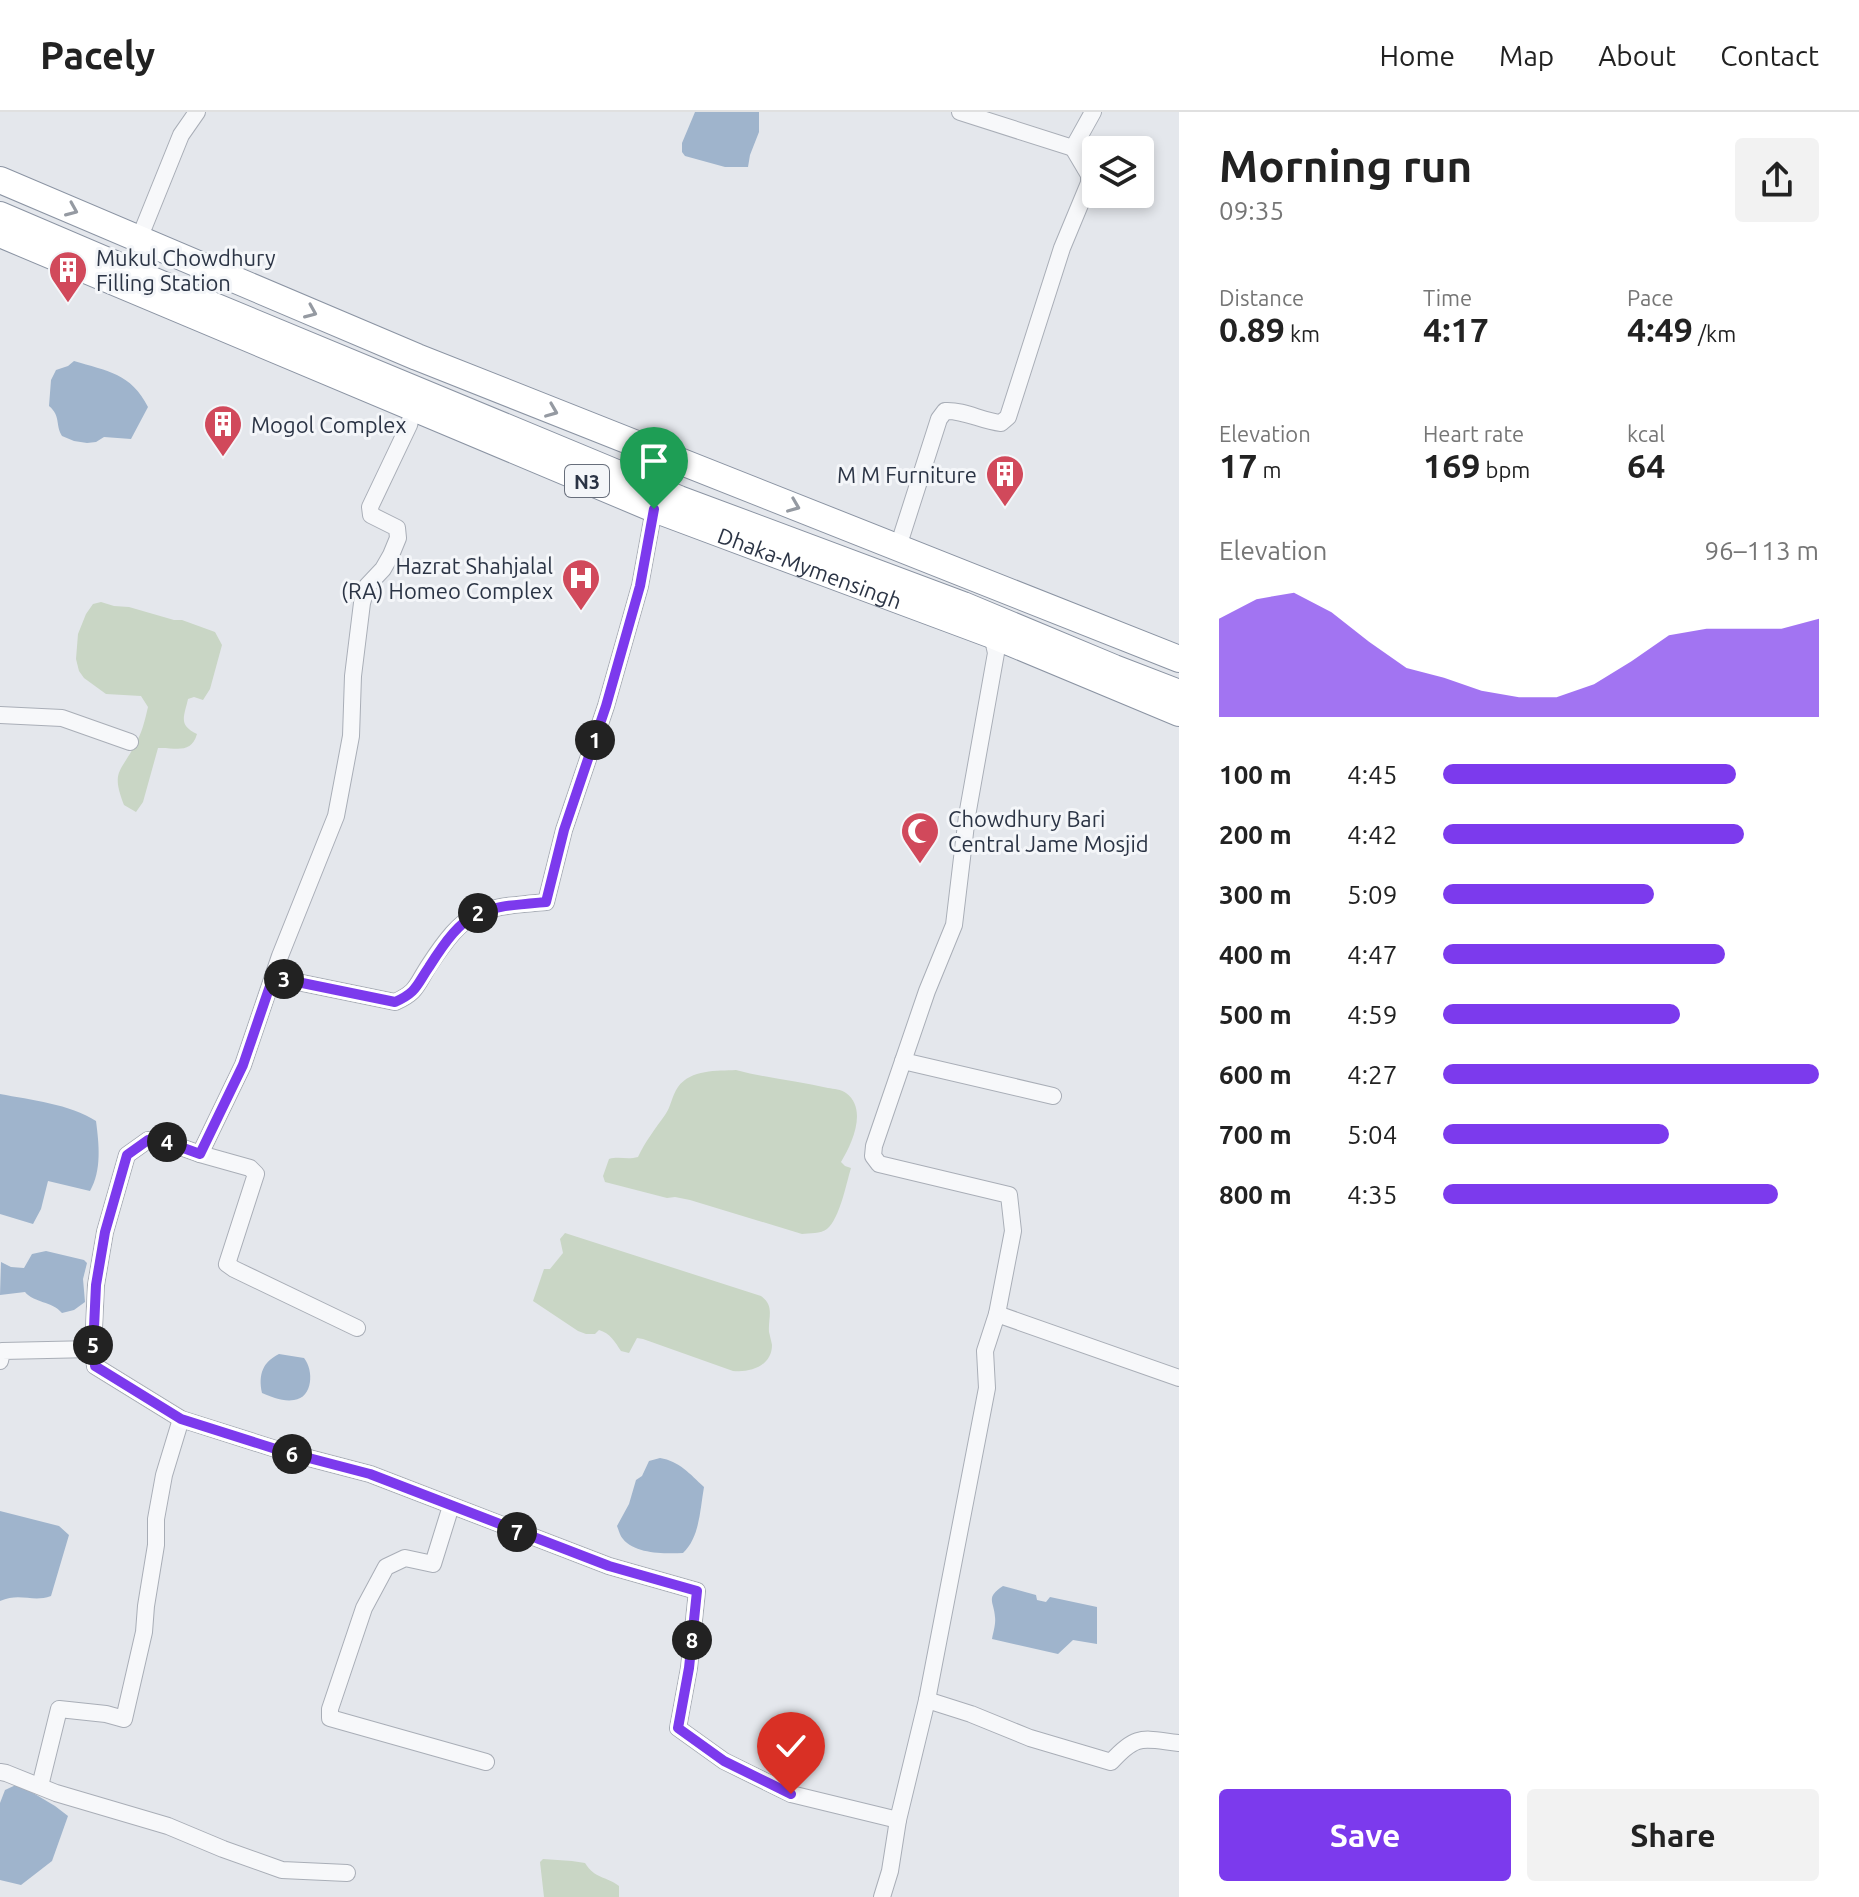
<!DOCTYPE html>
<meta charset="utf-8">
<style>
body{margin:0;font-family:Ubuntu,sans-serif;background:#f2f2f2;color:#222;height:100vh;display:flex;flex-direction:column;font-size:30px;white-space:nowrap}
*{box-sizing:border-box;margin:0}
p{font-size:26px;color:#767676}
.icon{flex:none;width:44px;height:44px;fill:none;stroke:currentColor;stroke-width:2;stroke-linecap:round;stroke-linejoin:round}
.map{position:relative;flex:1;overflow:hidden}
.side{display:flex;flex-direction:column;background:#fff;width:680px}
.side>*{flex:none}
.controls{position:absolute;left:1082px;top:24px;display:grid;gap:16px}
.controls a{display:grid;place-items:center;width:72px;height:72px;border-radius:8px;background:#fff;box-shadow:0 4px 12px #0003;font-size:40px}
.pin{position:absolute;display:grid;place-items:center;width:68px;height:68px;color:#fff;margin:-82px -34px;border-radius:50% 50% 50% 0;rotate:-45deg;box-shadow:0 0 8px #0007}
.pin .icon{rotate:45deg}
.km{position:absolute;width:40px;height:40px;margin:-20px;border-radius:50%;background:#222;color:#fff;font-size:22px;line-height:40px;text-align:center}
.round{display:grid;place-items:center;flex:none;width:84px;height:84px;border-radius:8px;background:#f2f2f2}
.headline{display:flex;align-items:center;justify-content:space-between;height:136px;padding:0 40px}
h1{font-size:44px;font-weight:600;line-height:60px}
.figures{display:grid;grid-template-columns:repeat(3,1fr);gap:12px;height:136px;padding:8px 40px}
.figures div{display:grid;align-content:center}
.figures b{font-size:34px;font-weight:600}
.figures small{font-size:22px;font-weight:400}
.figures p{font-size:22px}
.chart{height:224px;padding:16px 40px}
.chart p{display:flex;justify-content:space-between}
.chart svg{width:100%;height:144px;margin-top:8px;fill:#7c3aed;opacity:.7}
.cta{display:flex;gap:16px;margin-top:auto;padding:16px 40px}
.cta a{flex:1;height:92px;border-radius:8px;background:#7c3aed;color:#fff;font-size:32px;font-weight:600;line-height:92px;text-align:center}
.cta a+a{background:#f2f2f2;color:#222}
ul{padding:0 40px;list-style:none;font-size:26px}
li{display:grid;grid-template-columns:128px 96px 1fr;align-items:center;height:60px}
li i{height:20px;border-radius:10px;background:#7c3aed}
header{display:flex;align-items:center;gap:48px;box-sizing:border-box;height:112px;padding:0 40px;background:#fff;border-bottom:2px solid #e0e0e0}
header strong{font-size:38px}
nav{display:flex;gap:44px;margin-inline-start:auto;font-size:28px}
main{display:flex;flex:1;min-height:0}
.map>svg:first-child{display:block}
.green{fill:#c9d6c5}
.water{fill:#9fb4cc}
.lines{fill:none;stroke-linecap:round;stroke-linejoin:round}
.minor-casing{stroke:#a9aeb7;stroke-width:18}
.trunk-casing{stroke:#8b94a3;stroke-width:28}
.motorway-casing{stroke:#8b94a3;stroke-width:30}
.minor{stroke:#f7f8fa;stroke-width:16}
.trunk{stroke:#fff;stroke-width:26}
.motorway{stroke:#fff;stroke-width:28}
.oneway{stroke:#959aa2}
.route-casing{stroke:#fff;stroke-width:16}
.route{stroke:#7c3aed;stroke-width:10}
.labels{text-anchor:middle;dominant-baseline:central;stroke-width:6;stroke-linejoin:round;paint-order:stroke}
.shield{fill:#f4f6f9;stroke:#676e7b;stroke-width:2}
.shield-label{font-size:20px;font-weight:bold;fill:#2b3445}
.poi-label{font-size:22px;fill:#2b3445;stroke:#f4f6f9;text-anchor:start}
.street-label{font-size:22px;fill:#2b3445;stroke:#f4f6f9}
</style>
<header>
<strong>Pacely</strong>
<nav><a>Home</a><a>Map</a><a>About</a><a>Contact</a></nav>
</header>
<main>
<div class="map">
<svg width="1179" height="1785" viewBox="0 0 1179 1785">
<rect width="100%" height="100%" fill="#e4e7ec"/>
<g class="green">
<path d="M101,490l13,4 15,1 45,13h8l33,12 7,13 -12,44 -7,11 -9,-3 -6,2c-4,18 -10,26 9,35 -6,21 -22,13 -39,14l-15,54 -7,10 -12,-7c-13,-34 -4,-32 11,-60 7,-12 10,-25 13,-38l-7,-11 -35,-2 -22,-16 -5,-7 -3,-12 2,-25 8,-20 7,-10z"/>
<path d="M736,958c30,8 61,11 92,18 6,1 13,1 18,5 22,16 6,51 -5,69l4,4 6,2c-5,16 -11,50 -24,61 -6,5 -18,4 -25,5l-112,-34 -15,-3 -8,1 -62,-16 -2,-6 6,-17c10,-3 18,1 29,-2 7,-15 17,-28 27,-42 6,-8 7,-20 13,-28 13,-18 39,-16 58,-17z"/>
<path d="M565,1121l196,63c14,10 7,21 8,36 1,4 2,8 3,13 0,21 -22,28 -39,26l-90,-32 -6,-1 -8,15 -8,-2c-6,-9 -11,-18 -22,-21l-4,4h-9l-8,-3 -45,-30 11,-32h6l13,-16 -3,-14z"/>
<path d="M543,1747l29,2 13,2c10,16 21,13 34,23v11h-75l-4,-35z"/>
</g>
<g class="water">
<polygon points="695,0 759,0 759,20 750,43 748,55 725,55 685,44 682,40 682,31"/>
<path d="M74,249c33,10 57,12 74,46l-17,32 -27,-2 -8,5 -9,1 -13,-2 -12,-5c-7,-12 -1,-20 -13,-30l2,-26 5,-10 12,-4z"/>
<path d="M0,982c31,6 70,10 96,27 3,23 6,49 -6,70l-42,-10 -7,28 -8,15 -33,-10z"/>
<path d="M46,1139l38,9 3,3 -4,16 2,23 -11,8 -12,3c-10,-12 -28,-10 -37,-21l-25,3 1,-33 10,5 13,1 8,-14z"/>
<path d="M279,1242l25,4c10,12 9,40 -10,42 -10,2 -23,-3 -32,-7 -4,-19 1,-31 17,-39z"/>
<path d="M660,1346c19,3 30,16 44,29 -4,22 -4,50 -21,66 -18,1 -48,1 -60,-14 -3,-3 -4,-8 -6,-13l12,-22 7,-24 6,-4 7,-15z"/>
<path d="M0,1399l59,15 10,9 -18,61c-19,7 -30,-4 -51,5z"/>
<path d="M1003,1474l33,9 1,5 9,2 4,-5 47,10v37l-24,-4 -15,14 -66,-15c1,-6 4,-15 3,-22 -1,-16 -10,-19 8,-31z"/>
<polygon points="18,1672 55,1694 68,1704 52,1749 21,1773 0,1768 0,1691 5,1678"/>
</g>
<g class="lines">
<g class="minor-casing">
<g id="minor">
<polyline points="960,0 1073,36"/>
<polyline points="139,127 181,23 197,0"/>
<polyline points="413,297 409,313 370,395 371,403 397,416 398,426 391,443 383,457 367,474 362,491 353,564 351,624 336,704 280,844 243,953 200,1042 164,1029 148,1028 127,1043 105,1120 96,1173 93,1237 95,1254 181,1307 282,1339 370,1362 609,1454 697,1479 689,1556 678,1616 724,1649 791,1682 898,1708"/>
<path d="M898,435l41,-128 6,-8c20,-1 36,10 56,12l7,-6 54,-169 27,-65v-8l-16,-27 20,-36"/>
<polyline points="992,523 996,541 967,704 954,813 927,879 874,1034 873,1044 879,1052 1009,1083 1013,1119 997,1202"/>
<polyline points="0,603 62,606 130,630"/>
<path d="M273,865l122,25c22,-10 21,-16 33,-35 39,-60 51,-59 118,-65l18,-72 42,-124 34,-120 14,-77"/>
<polyline points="903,949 1053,984"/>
<polyline points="200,1042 250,1056 256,1062 227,1152 234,1157 357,1216"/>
<polyline points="0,1249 2,1239 93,1237"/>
<polyline points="451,1394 433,1452 405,1446 386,1455 364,1496 330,1597 330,1606 486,1650"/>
<path d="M927,1588l44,14 59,24 81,24c26,-29 32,-23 68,-19"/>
<polyline points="0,1660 6,1661 56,1681 168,1714 223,1737 282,1758 347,1761"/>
<polyline points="40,1674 59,1597 106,1602 124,1607 144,1520 146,1494 156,1433 156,1407 164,1363 181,1307"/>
<polyline points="882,1785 890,1759 898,1708 927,1588 987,1276 985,1239 997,1202 1179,1266"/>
</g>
</g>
<g class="trunk-casing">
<g id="trunk">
<polyline points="0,68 417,245 1179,547"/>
<path id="s1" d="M0,122l654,275 338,126 187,78"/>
</g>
</g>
<g class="motorway-casing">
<polyline id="motorway" points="0,104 173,178 679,388 963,494 1114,557 1179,582"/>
</g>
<use href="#minor" class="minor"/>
<use href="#trunk" class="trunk"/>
<use href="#motorway" class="motorway"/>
</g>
<defs><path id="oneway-chevron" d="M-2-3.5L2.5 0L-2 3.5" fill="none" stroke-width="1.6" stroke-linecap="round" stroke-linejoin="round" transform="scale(2)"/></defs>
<g class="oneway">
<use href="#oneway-chevron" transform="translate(72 98) rotate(23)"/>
<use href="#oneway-chevron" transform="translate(311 200) rotate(23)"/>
<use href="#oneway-chevron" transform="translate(552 299) rotate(22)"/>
<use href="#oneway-chevron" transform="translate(794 394) rotate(22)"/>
</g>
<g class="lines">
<g class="route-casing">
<path id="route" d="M654,397l-14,77 -34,120 -42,124 -18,72c-67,6 -79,5 -117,65 -13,19 -12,25 -34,35l-122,-25 -30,88 -43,89 -36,-13 -16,-1 -21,15 -22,77 -9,53 -3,64 2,17 86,53 101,32 88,23 239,92 88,25 -8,77 -11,60 46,33 67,33"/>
</g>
<use href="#route" class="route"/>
</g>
<defs>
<g id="building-pin" transform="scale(2)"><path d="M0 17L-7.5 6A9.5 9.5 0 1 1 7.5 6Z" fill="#d1495b" stroke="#f4f6f9"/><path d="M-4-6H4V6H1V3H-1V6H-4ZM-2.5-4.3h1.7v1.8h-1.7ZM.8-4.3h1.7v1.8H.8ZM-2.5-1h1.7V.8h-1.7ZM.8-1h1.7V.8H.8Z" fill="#fff"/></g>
<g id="hospital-pin" transform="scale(2)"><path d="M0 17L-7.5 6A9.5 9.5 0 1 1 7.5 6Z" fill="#d1495b" stroke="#f4f6f9"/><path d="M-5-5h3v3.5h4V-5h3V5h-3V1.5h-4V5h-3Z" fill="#fff"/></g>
<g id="mosque-pin" transform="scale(2)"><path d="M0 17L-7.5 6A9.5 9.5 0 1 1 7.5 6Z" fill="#d1495b" stroke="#f4f6f9"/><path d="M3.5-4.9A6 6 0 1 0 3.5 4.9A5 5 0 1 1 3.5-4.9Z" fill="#fff"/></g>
</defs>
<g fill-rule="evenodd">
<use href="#building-pin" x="68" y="158"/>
<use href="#building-pin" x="223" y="312"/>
<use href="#building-pin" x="1005" y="362"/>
<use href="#hospital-pin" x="581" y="466"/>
<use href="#mosque-pin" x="920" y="719"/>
</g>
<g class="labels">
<rect class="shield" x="565" y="353" width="44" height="32" rx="6"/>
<g class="shield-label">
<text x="587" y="369">N3</text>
</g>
<g class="poi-label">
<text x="96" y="145">Mukul Chowdhury<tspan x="96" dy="25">Filling Station</tspan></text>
<text x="251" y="312">Mogol Complex</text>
<text x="977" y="362" text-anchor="end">M M Furniture</text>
<text x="553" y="453" text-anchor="end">Hazrat Shahjalal<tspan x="553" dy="25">(RA) Homeo Complex</tspan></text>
<text x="948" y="706">Chowdhury Bari<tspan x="948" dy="25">Central Jame Mosjid</tspan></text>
</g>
<g class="street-label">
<text stroke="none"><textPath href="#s1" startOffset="876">Dhaka-Mymensingh</textPath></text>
</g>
</g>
</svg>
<div class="controls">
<a><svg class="icon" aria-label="layers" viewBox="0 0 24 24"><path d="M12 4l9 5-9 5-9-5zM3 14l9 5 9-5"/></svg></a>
</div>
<div class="pin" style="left:654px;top:397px;background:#1e9e55"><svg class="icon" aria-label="arrive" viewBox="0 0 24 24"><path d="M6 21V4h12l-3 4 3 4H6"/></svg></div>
<div class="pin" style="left:791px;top:1682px;background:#d93025"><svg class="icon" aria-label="check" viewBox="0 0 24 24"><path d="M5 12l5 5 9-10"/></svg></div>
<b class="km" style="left:595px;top:628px">1</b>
<b class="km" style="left:478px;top:801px">2</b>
<b class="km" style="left:284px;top:867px">3</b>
<b class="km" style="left:167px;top:1030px">4</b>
<b class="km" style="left:93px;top:1233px">5</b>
<b class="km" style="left:292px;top:1342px">6</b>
<b class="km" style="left:517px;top:1420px">7</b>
<b class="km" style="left:692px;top:1528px">8</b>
</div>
<section class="side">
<div class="headline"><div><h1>Morning run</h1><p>09:35</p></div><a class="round"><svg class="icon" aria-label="share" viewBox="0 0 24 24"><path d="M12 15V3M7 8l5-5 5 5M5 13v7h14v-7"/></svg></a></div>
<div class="figures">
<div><p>Distance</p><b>0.89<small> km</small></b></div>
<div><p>Time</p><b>4:17</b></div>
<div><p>Pace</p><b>4:49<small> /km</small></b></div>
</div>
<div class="figures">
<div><p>Elevation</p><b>17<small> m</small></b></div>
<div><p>Heart rate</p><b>169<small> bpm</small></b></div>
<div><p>kcal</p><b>64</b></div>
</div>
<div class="chart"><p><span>Elevation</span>96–113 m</p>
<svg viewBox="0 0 160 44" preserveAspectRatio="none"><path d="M0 44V14L10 8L20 6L30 12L40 21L50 29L60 32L70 36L80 38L90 38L100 34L110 27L120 19L130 17L140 17L150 17L160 14V44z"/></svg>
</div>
<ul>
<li><b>100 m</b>4:45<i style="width:78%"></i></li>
<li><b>200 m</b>4:42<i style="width:80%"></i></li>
<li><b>300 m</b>5:09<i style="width:56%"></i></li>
<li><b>400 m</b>4:47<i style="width:75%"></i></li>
<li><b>500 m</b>4:59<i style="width:63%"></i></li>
<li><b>600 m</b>4:27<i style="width:100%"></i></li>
<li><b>700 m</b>5:04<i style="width:60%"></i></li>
<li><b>800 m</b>4:35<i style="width:89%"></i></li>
</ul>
<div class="cta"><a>Save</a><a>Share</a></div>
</section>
</main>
